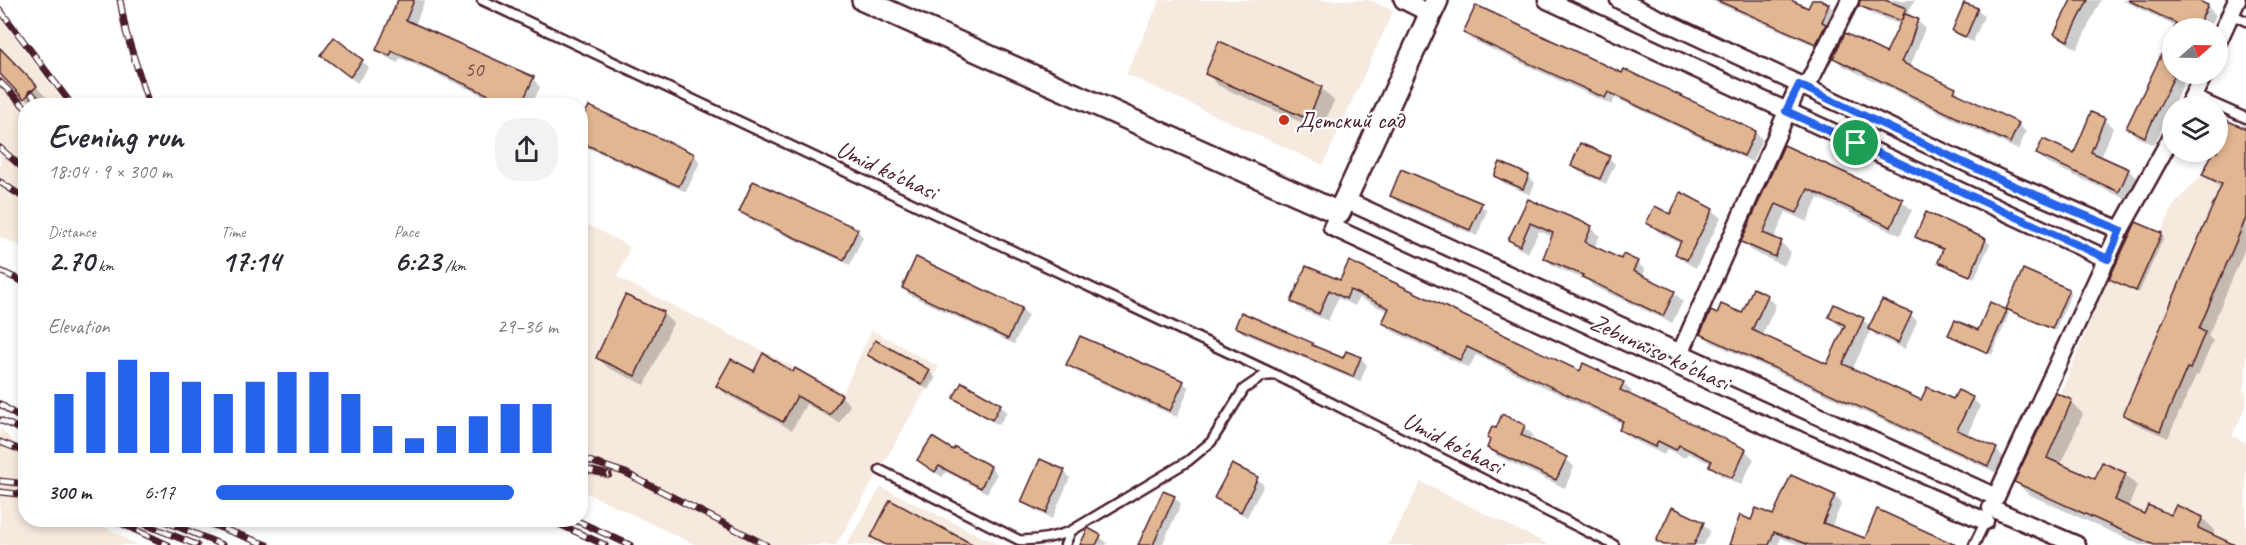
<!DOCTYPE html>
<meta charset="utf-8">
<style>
body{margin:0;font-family:Caveat,sans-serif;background:#f2f2f3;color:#2b2b33;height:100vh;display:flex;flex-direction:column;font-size:22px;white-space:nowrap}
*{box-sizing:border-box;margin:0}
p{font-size:20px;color:#7c7c81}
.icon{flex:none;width:33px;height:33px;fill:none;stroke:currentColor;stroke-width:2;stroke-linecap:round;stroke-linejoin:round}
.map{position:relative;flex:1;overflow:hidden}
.details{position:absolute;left:18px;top:98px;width:570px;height:429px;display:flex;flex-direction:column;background:#fff;border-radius:24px;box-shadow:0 3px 9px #0003}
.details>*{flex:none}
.needle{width:39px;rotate:70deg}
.tools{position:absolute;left:2162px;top:18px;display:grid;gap:12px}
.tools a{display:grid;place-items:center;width:66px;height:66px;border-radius:50%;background:#fff;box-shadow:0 3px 9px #0003;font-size:30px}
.pin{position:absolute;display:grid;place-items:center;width:51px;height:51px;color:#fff;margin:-26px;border:3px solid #fff;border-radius:50%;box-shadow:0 2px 6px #0007}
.round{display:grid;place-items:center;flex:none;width:63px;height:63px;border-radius:24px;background:#f2f2f3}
.headline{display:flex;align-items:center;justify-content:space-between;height:102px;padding:0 30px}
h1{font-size:33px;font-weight:700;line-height:45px}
.stats{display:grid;grid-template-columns:repeat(3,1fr);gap:9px;height:102px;padding:6px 30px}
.stats div{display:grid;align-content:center}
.stats b{font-size:30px;font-weight:700}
.stats small{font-size:16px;font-weight:400}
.stats p{font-size:16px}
.chart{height:168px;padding:12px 30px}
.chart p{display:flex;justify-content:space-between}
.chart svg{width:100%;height:108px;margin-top:6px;stroke:#2563eb;stroke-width:6}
ul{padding:0 30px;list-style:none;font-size:20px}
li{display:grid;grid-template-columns:96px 72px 1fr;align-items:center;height:45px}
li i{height:15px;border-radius:8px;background:#2563eb}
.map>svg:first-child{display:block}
.built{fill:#f6e9de}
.shadow{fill:#0003}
.building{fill:#e1b692;stroke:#4a1f2b;stroke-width:1.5}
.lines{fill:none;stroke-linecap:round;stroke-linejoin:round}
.service-casing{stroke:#4a1f2b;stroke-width:13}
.minor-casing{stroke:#4a1f2b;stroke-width:21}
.tertiary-casing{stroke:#4a1f2b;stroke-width:26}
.service{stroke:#fff;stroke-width:8}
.minor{stroke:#fff;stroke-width:16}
.tertiary{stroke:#fff;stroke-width:21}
.rail-casing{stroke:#4a1f2b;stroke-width:7}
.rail{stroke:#fff;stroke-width:4.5;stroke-dasharray:14;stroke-linecap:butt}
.route-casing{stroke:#fff;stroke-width:12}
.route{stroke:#2563eb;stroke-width:8}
.poi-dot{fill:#c8321e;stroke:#fff;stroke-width:2}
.labels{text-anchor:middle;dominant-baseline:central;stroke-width:4.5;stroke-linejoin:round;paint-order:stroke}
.number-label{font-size:21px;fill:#704545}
.poi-label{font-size:24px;fill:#4a1f2b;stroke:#fff;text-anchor:start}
.street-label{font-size:24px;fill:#4a1f2b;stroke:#fff}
</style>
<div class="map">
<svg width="2246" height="545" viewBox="0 0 2246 545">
<rect width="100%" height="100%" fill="#fff"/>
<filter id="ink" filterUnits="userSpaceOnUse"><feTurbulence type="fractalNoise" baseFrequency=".0167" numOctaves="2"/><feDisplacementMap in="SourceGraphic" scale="12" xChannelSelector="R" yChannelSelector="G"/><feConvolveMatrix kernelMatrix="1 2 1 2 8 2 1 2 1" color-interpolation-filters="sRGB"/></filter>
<g filter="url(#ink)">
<g class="built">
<polygon points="1160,0 1369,0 1393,11 1323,165 1126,74"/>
<polygon points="0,17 66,105 26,105 25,248 0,237"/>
<polygon points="2202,175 2222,184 2246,214 2246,382 2242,390 2246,392 2246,407 2232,436 2246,443 2246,545 2151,545 2013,482 2052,392 2060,395 2108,279 2136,291 2173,206"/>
<polygon points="581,221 630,247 617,277 843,392 872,330 939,367 836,545 696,545 581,490"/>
<polygon points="0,428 25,454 26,519 91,519 137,545 0,545"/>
<polygon points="1421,482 1549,545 1388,545"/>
<polygon points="881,487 999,545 846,545"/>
</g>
<g class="shadow">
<polygon points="395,0 425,0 415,25 533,79 540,87 532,105 504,105 400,58 398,63 386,57 378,49 399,2"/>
<polygon points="1710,0 1788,0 1809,9 1813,0 1817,0 1829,5 1836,12 1824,50"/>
<polygon points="1862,0 1915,0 1908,12 1925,28 1910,68 1955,89 1963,98 2018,124 2026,132 2018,150 1843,66 1834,58 1887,55 1901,25 1869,13 1861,5"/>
<polygon points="2072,0 2101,0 2077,49 2065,42 2056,34"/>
<polygon points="2122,0 2194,0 2207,6 2216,15 2210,28 2176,28 2177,27"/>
<polygon points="1977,10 1984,16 1973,42 1961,37 1954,31"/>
<polygon points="1465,33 1623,75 1755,132 1762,139 1752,162 1615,98 1612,105 1472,40"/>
<polygon points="2172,36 2172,74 2188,74 2154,145 2137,137 2128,128"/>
<polygon points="0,50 46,97 38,105 33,105 0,72"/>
<polygon points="323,55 362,61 369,67 357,83"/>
<polygon points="1206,73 1321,88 1334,101 1321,131 1219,86"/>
<polygon points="300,101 308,105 298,105"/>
<polygon points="2104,119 2113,128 2101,158 2128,170 2138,179 2128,200 2047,163 2038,154 2075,155"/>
<polygon points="2243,125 2246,126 2246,246 2208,336 2213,341 2198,376 2196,375 2168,438 2134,423 2125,415 2222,188 2213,183 2204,175 2214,152 2217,152 2217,146 2242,129"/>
<polygon points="580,128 694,155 700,162 686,192 582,145"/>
<polygon points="1785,147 1902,201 1912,210 1900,235 1818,198 1807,222 1786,212 1774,239 1781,243 1791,252 1784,266 1752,251 1743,242"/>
<polygon points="1609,158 1615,164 1606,184 1579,172 1572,166"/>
<polygon points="1495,176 1528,176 1535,183 1530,195 1502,182"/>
<polygon points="1392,195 1481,205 1487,211 1477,236 1398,202"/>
<polygon points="1528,201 1591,227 1600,236 1594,248 1621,261 1637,262 1645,270 1642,278 1674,293 1683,301 1672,323 1593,286 1588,281 1553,266 1545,257 1553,237 1539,231 1528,253 1518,248 1510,240"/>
<polygon points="1713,210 1721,218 1696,268 1685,262 1676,253 1681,244 1657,231 1648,222 1671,216"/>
<polygon points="741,211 857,230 863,237 850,265 747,218"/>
<polygon points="1927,214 1986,240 1990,244 1974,279 1944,266 1939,261 1944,251 1921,241 1917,237"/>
<polygon points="2161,234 2164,237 2139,293 2110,279"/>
<polygon points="917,259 1022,309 1028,315 1014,344 910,295 903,288"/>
<polygon points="1307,267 1581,373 1623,383 1632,392 1630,396 1745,450 1754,459 1741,485 1720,475 1711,466 1712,464 1688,453 1685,458 1667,449 1664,455 1629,438 1620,430 1623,424 1476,355 1469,368 1392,331 1384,323 1389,312 1359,298 1355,306 1338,298 1328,321 1301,310 1292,301"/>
<polygon points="2068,290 2071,293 2055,331 2008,308"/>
<polygon points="1767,297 1776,305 1762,336 1828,366 1845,328 1838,325 1830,316 1863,320 1871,327 1911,315 1917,321 1905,349 1876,336 1871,330 1852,370 1922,402 1954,401 1972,398 1980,406 1967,436 1996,449 2004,458 1997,473 1711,342 1702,334 1718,316 1742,315"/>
<polygon points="2007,311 2009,314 1992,355 1950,335 1979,332"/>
<polygon points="663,314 673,323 645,385 608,368 598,358"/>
<polygon points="1236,326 1312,344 1317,349 1344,360 1347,352 1361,358 1367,365 1360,382 1243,333"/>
<polygon points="869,355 929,371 936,378 929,390 875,361"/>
<polygon points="1068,364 1183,382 1189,388 1177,417 1075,371"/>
<polygon points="755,373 793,374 841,396 850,405 839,423 806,404 792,430 727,395 718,386"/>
<polygon points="955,397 1000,405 1007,412 999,425 961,404"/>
<polygon points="2071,402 2083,414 2060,465 2096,481 2125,474 2137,486 2128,508 2145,516 2172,517 2177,507 2202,518 2215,530 2212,536 2232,545 2140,545 2028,494 2016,482"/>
<polygon points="1503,416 1524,427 1533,435 1530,441 1566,458 1574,467 1565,488 1497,456 1488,447"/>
<polygon points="955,449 991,467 997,474 987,493 946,472 942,477 919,460 954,452"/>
<polygon points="1233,466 1257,479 1264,485 1247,517 1223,504 1216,498"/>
<polygon points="1064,471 1070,478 1052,519 1030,508 1023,502"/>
<polygon points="1834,496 1842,503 1831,527 1871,545 1800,545 1781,538 1778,545 1730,545 1752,522 1774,517"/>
<polygon points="1174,497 1181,504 1162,545 1140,545"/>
<polygon points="1703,524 1710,531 1704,545 1662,545 1658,541"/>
<polygon points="1100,537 1107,543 1106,545 1081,545"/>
</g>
<g class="building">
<polygon points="398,0 414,0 406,20 534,77 521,105 511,105 392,51 390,56 376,50"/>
<polygon points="1716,0 1791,0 1808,8 1812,0 1820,0 1829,4 1822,22 1826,24 1816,44"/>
<polygon points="1860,0 1885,0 1906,8 1901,21 1905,14 1918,19 1910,44 1901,62 1956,88 1954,92 2019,123 2010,143 1833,58 1845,33 1886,53 1901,21 1859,6"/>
<polygon points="2071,0 2088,0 2068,41 2054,34"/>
<polygon points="2128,0 2197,0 2208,5 2197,28 2174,28 2176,23"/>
<polygon points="1964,3 1978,8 1966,37 1952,31"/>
<polygon points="1476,5 1622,73 1624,69 1756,131 1744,156 1608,92 1605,98 1463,33"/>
<polygon points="2172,33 2172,74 2175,74 2145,137 2126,128"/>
<polygon points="334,37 363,60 350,77 321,55"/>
<polygon points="1219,41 1322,87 1308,119 1205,74"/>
<polygon points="0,48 37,86 24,99 0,74"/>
<polygon points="589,106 695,154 679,186 580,142 580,124"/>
<polygon points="2091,112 2105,118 2091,152 2129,169 2119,192 2036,154 2043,139 2074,153"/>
<polygon points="2226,120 2246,129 2246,218 2199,329 2205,332 2190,369 2187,368 2160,431 2123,415 2222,184 2202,175 2213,152 2217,152 2217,142"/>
<polygon points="1580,143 1610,156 1600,179 1571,166"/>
<polygon points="1784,145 1903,199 1891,227 1808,189 1797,213 1776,204 1763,233 1782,241 1775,257 1741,242"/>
<polygon points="1500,162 1529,175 1523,189 1494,176"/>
<polygon points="1401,169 1482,203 1470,230 1390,196"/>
<polygon points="753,181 858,229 844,260 739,212"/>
<polygon points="1681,192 1713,209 1687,260 1675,254 1681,241 1646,223 1655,206 1670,214"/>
<polygon points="1528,199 1592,226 1585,242 1621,259 1623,254 1638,261 1633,271 1675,291 1663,316 1582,277 1583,275 1543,258 1553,233 1530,223 1520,246 1508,240"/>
<polygon points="1926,212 1986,239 1970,276 1938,262 1943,249 1915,237"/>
<polygon points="2136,222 2162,233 2136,291 2109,279"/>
<polygon points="916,257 1022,308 1008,339 902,288"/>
<polygon points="1349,261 1580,371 1583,363 1624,382 1620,390 1746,449 1732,478 1709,466 1712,461 1679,445 1676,450 1658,441 1655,447 1619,430 1623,421 1467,347 1460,360 1382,323 1389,308 1350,290 1346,299 1329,290 1319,314 1291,302 1306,266 1340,280"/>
<polygon points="2023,269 2069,289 2052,329 2006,309"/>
<polygon points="1753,288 1768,295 1752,330 1827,364 1845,325 1828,317 1834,304 1864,318 1843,364 1921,400 1927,387 1953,399 1958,390 1973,397 1957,430 1997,448 1988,466 1700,334 1711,311 1717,314 1721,304 1742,313"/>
<polygon points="625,295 664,312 635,376 596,358"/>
<polygon points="1882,300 1912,313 1898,343 1868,329"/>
<polygon points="1990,302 2007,310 1988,353 1948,335 1955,320 1978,330"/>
<polygon points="1241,312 1313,343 1312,345 1343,358 1346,351 1361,357 1353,377 1235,327"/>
<polygon points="1080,336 1184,381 1170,411 1066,365"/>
<polygon points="875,340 930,370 922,385 867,355"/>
<polygon points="763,353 793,372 795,368 842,395 830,415 797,396 783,422 716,386 731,359 754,371"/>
<polygon points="962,382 1001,404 992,420 953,398"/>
<polygon points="2056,393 2072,400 2047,458 2095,479 2102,462 2126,473 2115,500 2144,514 2148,505 2171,515 2176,505 2203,517 2198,528 2235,545 2154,545 2014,482"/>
<polygon points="1502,414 1525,425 1521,435 1567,457 1556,480 1487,448 1490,440 1487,438 1492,427 1496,428"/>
<polygon points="932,437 953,450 955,447 991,466 981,488 939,466 935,472 917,460"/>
<polygon points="1040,459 1065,470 1046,513 1021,502"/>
<polygon points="1232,464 1258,477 1241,512 1214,498"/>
<polygon points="1791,475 1835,495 1823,523 1865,538 1877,509 1956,545 1809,545 1774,532 1769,545 1729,545 1740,515 1751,520 1756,508 1773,515"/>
<polygon points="1163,491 1175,496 1153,545 1138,545"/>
<polygon points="890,500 974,545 886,545 871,537"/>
<polygon points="1672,507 1704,522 1694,545 1664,545 1656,541"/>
<polygon points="1088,528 1101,535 1096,545 1080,545"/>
</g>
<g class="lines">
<g class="service-casing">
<g id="service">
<polyline points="482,0 1276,375"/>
<polyline points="2230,14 2246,21"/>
<polyline points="2194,95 2246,118"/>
<path d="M880,470l139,70c19,1 34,-2 52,-9l117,-70 23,-19 33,-53 19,-13 13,-1 338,170"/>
<polyline points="1065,545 1071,531"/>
<polyline points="1974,545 1986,520"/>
</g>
</g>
<g class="minor-casing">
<g id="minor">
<polyline points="1403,0 1431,14"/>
<polyline points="1547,0 2107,259"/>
<polyline points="1619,0 2005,181 2120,230"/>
<polyline points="2217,44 2237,0"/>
<polyline points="1806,88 1850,0"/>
<polyline points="2188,106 2204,74"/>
<polyline points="1345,200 1996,497 2120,230 2172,136"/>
<polyline points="1339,213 1332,227 1707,400 1985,521"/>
<polyline points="1680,354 1799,85"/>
<polyline points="1991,508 2077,545"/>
</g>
</g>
<g class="tertiary-casing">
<polyline id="tertiary" points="863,0 1339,213 1437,0"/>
</g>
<use href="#service" class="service"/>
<use href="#minor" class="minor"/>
<use href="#tertiary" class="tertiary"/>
<g class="rail-casing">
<g id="rail">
<polyline points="120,0 126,32 149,105"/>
<polyline points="0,10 72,105"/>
<polyline points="0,82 26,108"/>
<polyline points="31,93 41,105"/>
<polyline points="0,148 26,171"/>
<polyline points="0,182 26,199"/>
<polyline points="0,271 26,283"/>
<polyline points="0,404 26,422"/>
<polyline points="0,420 26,432"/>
<polyline points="0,442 26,452"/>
<polyline points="580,458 626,473 766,545"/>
<polyline points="580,468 609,475"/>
<polyline points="0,481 26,484"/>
<polyline points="0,492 26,495"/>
<polyline points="112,519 168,545"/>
<polyline points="132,519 197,545"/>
<polyline points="197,519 267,545"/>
<polyline points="548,519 605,545"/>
<polyline points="573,519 630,545"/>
<polyline points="162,520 222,545"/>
</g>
</g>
<use href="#rail" class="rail"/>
</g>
</g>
<g class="lines" filter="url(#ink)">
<g class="route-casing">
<polygon id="route" points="1799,85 2005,182 2120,230 2108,259 1786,111"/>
</g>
<use href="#route" class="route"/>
</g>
<circle class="poi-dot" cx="1284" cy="120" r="6"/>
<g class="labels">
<g class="number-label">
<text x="474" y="69">50</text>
</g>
<g class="poi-label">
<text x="1296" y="120">Детский сад</text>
</g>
<g class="street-label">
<text transform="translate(887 170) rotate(25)">Umid ko'chasi</text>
<text transform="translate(1660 352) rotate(25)">Zebunniso ko'chasi</text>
<text transform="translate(1453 443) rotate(27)">Umid ko'chasi</text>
</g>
</g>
</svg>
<div class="tools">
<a><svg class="needle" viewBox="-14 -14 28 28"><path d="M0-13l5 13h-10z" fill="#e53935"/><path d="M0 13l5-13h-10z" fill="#7c7c81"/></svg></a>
<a><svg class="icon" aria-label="layers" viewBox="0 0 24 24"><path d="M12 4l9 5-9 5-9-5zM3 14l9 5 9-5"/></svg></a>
</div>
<div class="pin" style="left:1856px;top:143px;background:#1e9e55"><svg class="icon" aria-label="arrive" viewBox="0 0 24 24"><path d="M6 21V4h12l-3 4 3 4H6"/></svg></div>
<section class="details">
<div class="headline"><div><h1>Evening run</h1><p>18:04 · 9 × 300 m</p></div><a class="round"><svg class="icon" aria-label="share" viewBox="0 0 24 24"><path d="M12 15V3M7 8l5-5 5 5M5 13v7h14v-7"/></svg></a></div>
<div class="stats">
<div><p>Distance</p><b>2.70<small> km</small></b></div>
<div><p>Time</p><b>17:14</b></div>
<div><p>Pace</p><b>6:23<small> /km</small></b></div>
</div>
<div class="chart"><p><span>Elevation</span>29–36 m</p>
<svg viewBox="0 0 160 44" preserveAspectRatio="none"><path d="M5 44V20M15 44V11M25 44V6M35 44V11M45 44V15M55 44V20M65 44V15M75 44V11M85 44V11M95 44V20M105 44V33M115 44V38M125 44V33M135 44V29M145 44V24M155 44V24"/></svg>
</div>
<ul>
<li><b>300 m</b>6:17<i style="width:87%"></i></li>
</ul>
</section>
</div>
